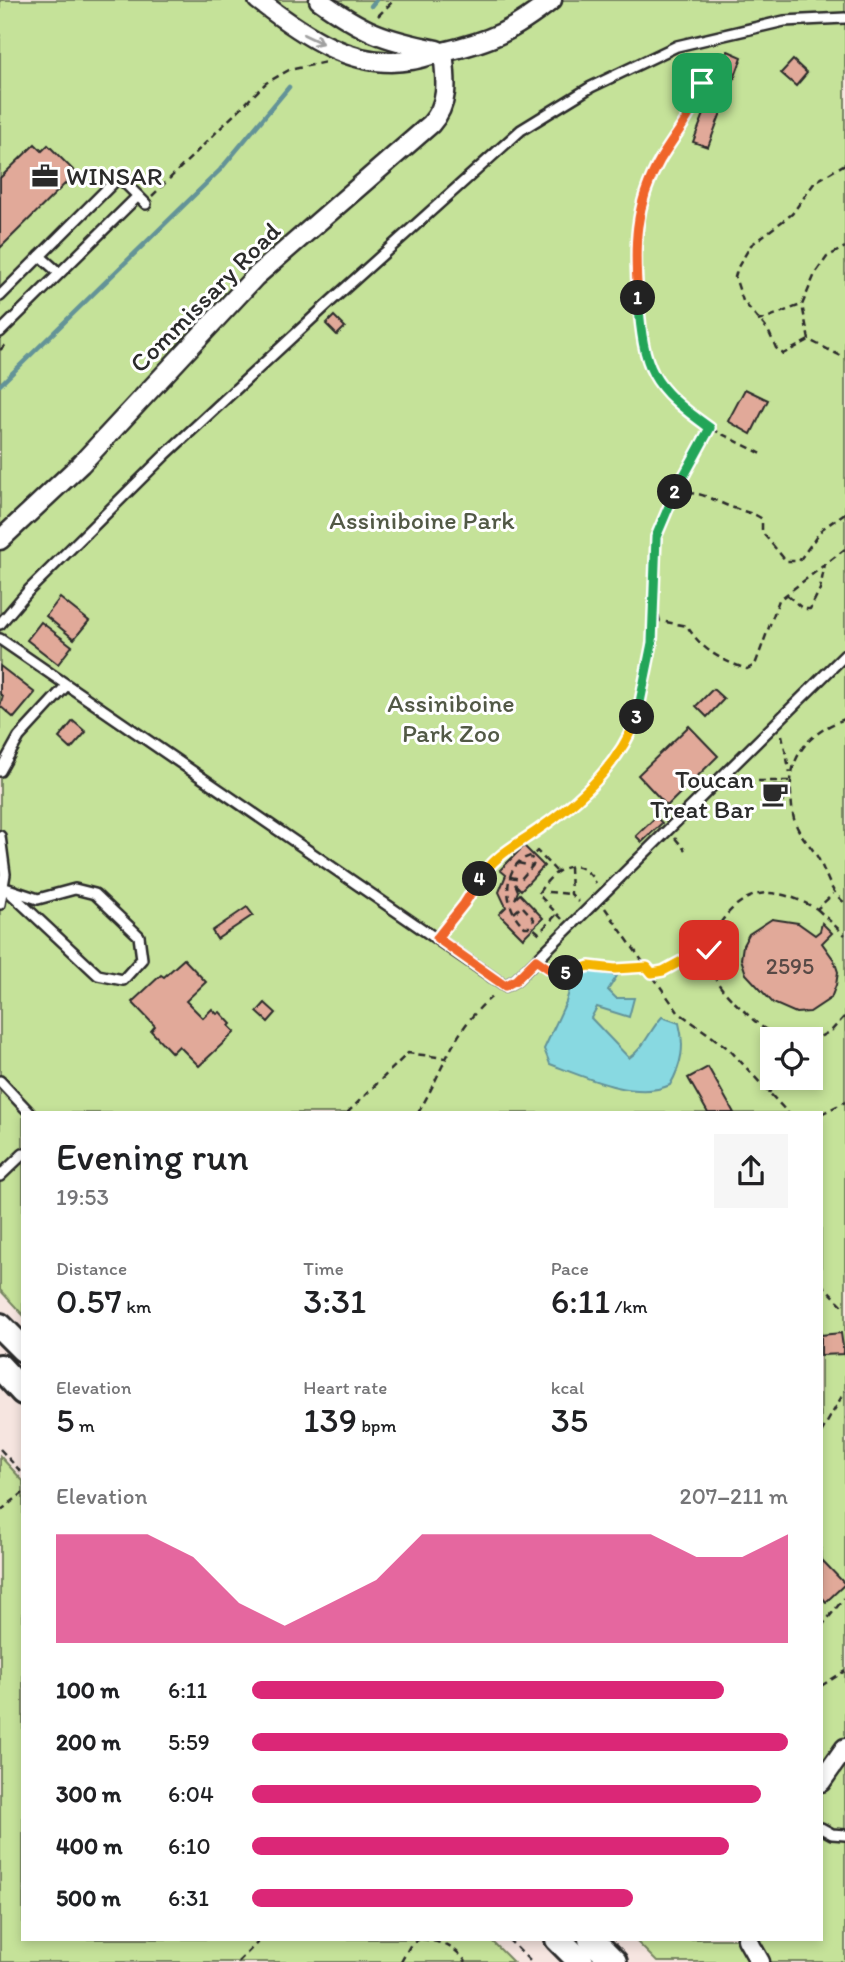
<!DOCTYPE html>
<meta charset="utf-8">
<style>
body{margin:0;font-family:Itim,sans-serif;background:#f6f6f6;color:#202124;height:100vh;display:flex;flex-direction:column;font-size:26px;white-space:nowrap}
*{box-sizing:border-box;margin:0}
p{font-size:23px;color:#757577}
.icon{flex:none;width:38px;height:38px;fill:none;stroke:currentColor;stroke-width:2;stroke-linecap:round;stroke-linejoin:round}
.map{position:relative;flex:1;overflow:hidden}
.drawer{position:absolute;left:21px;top:1111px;width:802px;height:830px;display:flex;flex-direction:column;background:#fff;border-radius:0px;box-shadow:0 4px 10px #0003}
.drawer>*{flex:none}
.buttons{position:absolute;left:760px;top:1027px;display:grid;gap:14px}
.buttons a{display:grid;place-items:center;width:63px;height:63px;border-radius:0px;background:#fff;box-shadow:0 4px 10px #0003;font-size:35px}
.pin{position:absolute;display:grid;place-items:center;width:60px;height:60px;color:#fff;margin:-30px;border-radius:14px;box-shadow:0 4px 10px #0006}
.km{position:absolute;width:35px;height:35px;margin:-18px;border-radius:50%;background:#222;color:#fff;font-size:19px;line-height:35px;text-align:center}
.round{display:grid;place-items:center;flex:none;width:74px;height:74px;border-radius:0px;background:#f6f6f6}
.overview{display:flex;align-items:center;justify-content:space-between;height:119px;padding:0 35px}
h1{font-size:38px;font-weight:600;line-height:52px}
.metrics{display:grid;grid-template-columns:repeat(3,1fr);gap:10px;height:119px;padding:7px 35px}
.metrics div{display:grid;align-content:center}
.metrics b{font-size:35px;font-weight:600}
.metrics small{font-size:19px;font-weight:400}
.metrics p{font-size:19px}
.chart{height:196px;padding:14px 35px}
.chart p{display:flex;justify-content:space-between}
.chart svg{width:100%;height:126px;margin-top:7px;fill:#db2777;opacity:.7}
ul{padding:0 35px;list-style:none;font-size:23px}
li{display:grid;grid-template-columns:112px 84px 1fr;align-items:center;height:52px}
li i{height:18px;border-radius:9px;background:#db2777}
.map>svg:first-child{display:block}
.green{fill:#c5e299;stroke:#788662;stroke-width:2;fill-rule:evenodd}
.water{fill:#88d9e1;stroke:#639398;stroke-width:2}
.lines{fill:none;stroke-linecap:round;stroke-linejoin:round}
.stream{stroke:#639398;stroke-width:4.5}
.building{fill:#e1a999;stroke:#2b2b2b;stroke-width:2}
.lane-casing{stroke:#2b2b2b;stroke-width:14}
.street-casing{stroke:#2b2b2b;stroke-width:23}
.secondary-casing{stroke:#2b2b2b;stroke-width:30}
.path{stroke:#2b2b2b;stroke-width:2.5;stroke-dasharray:7 5;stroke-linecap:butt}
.lane{stroke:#fff;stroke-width:9}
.street{stroke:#fff;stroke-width:18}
.secondary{stroke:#fff;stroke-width:24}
.oneway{stroke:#a0a0a0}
.split-1-casing{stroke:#fff;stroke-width:14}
.split-2-casing{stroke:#fff;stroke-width:14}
.split-3-casing{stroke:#fff;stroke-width:14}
.split-4-casing{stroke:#fff;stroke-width:14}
.split-5-casing{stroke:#fff;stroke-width:14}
.split-6-casing{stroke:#fff;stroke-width:14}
.split-1{stroke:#f0652b;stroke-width:9}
.split-2{stroke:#22a559;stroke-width:9}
.split-3{stroke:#22a559;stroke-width:9}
.split-4{stroke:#f5b400;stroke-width:9}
.split-5{stroke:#f0652b;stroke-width:9}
.split-6{stroke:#f5b400;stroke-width:9}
.labels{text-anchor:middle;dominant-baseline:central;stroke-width:6;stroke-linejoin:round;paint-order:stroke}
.number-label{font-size:23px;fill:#584a46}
.poi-label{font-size:26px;fill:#2b2b2b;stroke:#fff;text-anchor:start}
.street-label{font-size:26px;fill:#2b2b2b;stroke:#fff}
.park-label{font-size:26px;fill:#525946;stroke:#fff}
</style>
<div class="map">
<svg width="845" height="1962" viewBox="0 0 845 1962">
<rect width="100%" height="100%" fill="#f6e5e0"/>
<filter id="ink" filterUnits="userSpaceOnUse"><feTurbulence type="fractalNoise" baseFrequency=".0143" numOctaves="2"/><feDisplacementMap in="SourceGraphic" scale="14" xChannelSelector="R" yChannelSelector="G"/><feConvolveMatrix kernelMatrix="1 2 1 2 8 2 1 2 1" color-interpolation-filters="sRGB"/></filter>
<g filter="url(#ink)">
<g class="green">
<path d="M0,0h845v1962h-188l-23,-23h187v-826h-798v202l-23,-25zM772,1040h38v38h-38z"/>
<polygon points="0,1456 23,1481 23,1939 490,1939 513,1962 0,1962"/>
</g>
<path class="water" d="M591,970l26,6 -9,14 8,8h18l-5,19 -32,-10 -6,11 38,40c16,-11 20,-27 33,-41l17,6c6,23 3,41 -9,62 -34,16 -86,-8 -120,-21l-6,-15 22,-47 7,-24z"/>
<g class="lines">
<g class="stream">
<polyline points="371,6 376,0"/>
<polyline points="0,385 220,170 289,87"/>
</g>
</g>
<g class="building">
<polygon points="728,51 742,57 729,93 714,87"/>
<polygon points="793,60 807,73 796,86 781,73"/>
<polygon points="712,94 726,99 708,147 693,142"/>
<polygon points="35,144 42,151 48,145 76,173 0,248 0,178"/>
<polygon points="334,316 345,327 337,335 326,324"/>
<polygon points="745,389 768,400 751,434 728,421"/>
<polygon points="60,598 89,621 74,639 46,616"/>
<polygon points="41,622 72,646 58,664 27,640"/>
<polygon points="0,666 35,693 14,718 0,706 3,696 0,694"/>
<polygon points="713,689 724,699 707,717 696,706"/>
<polygon points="73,721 86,732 71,749 59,738"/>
<polygon points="689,726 718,756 667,806 638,775"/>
<rect x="766" y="786" width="17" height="16"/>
<polygon points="656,817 662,823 642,842 636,836"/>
<polygon points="524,846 544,866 521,890 515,884 518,891 515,899 520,894 543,918 523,938 499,914 506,907 499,892 506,875 500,870"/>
<polygon points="247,907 253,915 217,939 212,931"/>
<polygon points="772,919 798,923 815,935 820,931 822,923 832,933 822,943 834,960 838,972 836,985 831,998 810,1012 796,1013 773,1003 746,974 741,959 743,945 749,934"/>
<polygon points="184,959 206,982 186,1001 203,1018 212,1009 217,1014 220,1012 231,1024 229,1026 235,1032 199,1066 179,1046 172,1053 151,1031 155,1026 132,1002 161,975 164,977"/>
<polygon points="265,1003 276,1013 268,1022 257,1012"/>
<polygon points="708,1067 734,1113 708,1113 688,1078"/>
<polygon points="841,1333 844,1354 821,1355 821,1335"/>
<polygon points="822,1560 845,1584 826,1602 821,1596"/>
</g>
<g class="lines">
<g class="lane-casing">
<g id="lane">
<polyline points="40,256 59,273"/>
<polyline points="0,296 119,177 146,204"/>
<polyline points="0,332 138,196"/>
<polyline points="0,624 29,590 166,454 331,301 521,130 591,87 677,46 784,21 845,18"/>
<polyline points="0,639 505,986 516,980 845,655"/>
<polyline points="0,771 19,737 66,686"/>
<polyline points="0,836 5,874 0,904"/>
<polygon points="5,888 38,899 75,889 95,894 139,936 142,959 123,980 98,975"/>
<polyline points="0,1081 30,1113"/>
<polyline points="0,1176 23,1154"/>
<polyline points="821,1828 832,1834 845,1835"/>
</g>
</g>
<g class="street-casing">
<g id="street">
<path d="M258,0c43,33 95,71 154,60 10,-2 21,-6 31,-8 48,-11 70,-21 109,-52"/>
<path d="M319,0c43,31 65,40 118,50"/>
<path d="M0,540l81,-76 174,-187 176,-153c19,-21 15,-45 12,-72"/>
<polyline points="821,1782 845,1748"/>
<polyline points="747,1939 760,1962"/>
</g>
</g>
<g class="secondary-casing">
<g id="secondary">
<polyline points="0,1326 23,1349"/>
<polyline points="0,1367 23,1392"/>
<polyline points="558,1939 581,1962"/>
<polyline points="591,1939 614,1962"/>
</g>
</g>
<g class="path">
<polyline points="378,16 394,0"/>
<polyline points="698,54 702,84 700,93 659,161 638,214 634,251 644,355 655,378 673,400 710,428 762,454"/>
<polyline points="845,164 815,182 792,214 751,245 738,267 735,277 743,301 768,330 776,348 783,354 809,340 845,358"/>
<polyline points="152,196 266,83 289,70 326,62"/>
<polyline points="758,321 801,305"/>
<polyline points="809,340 802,305 815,274 827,257 845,247"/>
<polyline points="0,350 8,343"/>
<polyline points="675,493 710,428"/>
<path d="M845,513l-23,16 -23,32h-13l-24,-29v-13c-9,-7 -15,-6 -25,-10 -24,-7 -35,-21 -63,-14 -21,39 -26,83 -14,126l27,5c15,24 33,34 60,43l8,-4 24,-65 66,-51"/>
<polyline points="787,595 803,609 810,609 820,589 825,564"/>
<path d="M845,719c-37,14 -57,37 -54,76 1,11 1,22 6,32 5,11 15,20 21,31 10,18 11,33 27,45"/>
<polyline points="782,735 790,773"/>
<polyline points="734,781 790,781"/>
<polyline points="675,838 685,850"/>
<polyline points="518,863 532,866"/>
<polyline points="570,867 571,894 579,902"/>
<polyline points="510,877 521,879 534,864 531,857"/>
<polyline points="548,892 571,894"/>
<polyline points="605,908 678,1012 729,1049 788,1113"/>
<polyline points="817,909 845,935"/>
<polyline points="514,913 522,906 534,919 532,927"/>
<path d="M556,915l-17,18 -7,-6h-7c-18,-14 -24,-48 -6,-65 6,-6 12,-4 18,-11l19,20"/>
<path d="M562,919l-24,-25c14,-23 39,-43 58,-11"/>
<polyline points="444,929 495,859 571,804 621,752 631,734 642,699 652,643 654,607"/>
<polyline points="545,966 565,973 589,966 615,969 647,967"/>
<polyline points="652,973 663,971 702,950 709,950"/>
<path d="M789,1040c-20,-6 -31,-15 -45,-29 -13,-12 -28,-25 -33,-43 -8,-31 21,-73 55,-75 18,0 35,7 51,16l16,-15"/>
<polyline points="810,1042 831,1031 845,1016"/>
<polyline points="769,1093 777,1078"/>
<polyline points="347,1113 408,1053 445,1058"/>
<path d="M418,1113c27,-45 34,-84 77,-119"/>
<polyline points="821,1114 845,1102"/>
<polyline points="821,1283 845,1308"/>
<polyline points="821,1433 845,1391"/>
<polyline points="0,1449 23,1474"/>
<polyline points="0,1511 23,1493"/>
<polyline points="821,1627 845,1597"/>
<polyline points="821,1686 845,1671"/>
<path d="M421,1939c18,2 34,7 45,23"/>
<polyline points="508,1939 531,1962"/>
<polyline points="238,1962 261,1939"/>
<polyline points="401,1962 411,1944 420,1939"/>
</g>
<use href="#lane" class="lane"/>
<use href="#street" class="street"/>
<use href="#secondary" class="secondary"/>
</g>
<defs><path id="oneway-shaft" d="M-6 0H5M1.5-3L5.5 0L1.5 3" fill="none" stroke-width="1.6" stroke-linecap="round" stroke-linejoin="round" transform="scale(1.75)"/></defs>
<use class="oneway" href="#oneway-shaft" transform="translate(313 39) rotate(26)"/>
</g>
<g class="lines" filter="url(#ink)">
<g class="split-1-casing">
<path id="split-1" d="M638,298c-4,-50 -4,-93 22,-138 14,-24 36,-49 42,-77"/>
</g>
<g class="split-2-casing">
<path id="split-2" d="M638,298c6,73 12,87 72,130l-35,64"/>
</g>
<g class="split-3-casing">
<polyline id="split-3" points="637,717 652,643 656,537 675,492"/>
</g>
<g class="split-4-casing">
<path id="split-4" d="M480,879c15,-25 39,-35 62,-52 40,-28 78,-64 95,-110"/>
</g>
<g class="split-5-casing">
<polyline id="split-5" points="480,879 464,904 437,938 505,986 516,980 536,960 549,969 566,973"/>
</g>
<g class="split-6-casing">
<polyline id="split-6" points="566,973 589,966 615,969 647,967 652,973 663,971 702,950 709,950"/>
</g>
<use href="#split-1" class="split-1"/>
<use href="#split-2" class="split-2"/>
<use href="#split-3" class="split-3"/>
<use href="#split-4" class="split-4"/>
<use href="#split-5" class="split-5"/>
<use href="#split-6" class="split-6"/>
</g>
<defs>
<g id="office-bare" transform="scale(2.1)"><path d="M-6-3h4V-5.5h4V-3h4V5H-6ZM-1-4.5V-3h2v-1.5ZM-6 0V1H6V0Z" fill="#2b2b2b" stroke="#fff" stroke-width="2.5" paint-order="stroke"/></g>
<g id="cafe-bare" transform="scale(2.1)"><path d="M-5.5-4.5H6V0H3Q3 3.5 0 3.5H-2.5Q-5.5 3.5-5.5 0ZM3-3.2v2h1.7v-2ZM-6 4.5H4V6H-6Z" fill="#2b2b2b" stroke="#fff" stroke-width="2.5" paint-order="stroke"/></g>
</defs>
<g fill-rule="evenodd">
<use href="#office-bare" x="45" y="176"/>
<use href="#cafe-bare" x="775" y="794"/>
</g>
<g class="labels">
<g class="number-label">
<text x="790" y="966">2595</text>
</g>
<g class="poi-label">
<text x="66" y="176">WINSAR</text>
<text x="754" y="779" text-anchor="end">Toucan<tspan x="754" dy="30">Treat Bar</tspan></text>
</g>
<g class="street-label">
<text transform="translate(205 297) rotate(-45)">Commissary Road</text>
</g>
<g class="park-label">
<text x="422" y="520">Assiniboine Park</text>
<text x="451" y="703">Assiniboine<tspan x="451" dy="30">Park Zoo</tspan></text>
</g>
</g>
</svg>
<div class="buttons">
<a><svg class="icon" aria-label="locate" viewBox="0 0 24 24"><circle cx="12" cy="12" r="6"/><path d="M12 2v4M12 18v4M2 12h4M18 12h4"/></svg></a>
</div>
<div class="pin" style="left:702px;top:83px;background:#1e9e55"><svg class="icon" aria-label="arrive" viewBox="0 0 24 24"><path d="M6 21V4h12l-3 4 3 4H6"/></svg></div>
<div class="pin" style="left:709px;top:950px;background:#d93025"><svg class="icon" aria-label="check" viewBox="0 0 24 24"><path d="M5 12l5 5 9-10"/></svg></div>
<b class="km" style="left:638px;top:298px">1</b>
<b class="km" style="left:675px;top:492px">2</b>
<b class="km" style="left:637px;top:717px">3</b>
<b class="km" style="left:480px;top:879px">4</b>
<b class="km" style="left:566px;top:973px">5</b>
<section class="drawer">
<div class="overview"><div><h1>Evening run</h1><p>19:53</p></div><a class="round"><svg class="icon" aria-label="share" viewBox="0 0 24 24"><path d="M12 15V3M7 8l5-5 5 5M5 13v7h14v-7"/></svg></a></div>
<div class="metrics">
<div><p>Distance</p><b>0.57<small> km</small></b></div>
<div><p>Time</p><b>3:31</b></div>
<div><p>Pace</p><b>6:11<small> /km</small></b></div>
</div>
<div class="metrics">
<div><p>Elevation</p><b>5<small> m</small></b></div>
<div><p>Heart rate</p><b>139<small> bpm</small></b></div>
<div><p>kcal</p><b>35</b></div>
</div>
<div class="chart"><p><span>Elevation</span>207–211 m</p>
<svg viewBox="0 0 160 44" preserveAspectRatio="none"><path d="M0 44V6L10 6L20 6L30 14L40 30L50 38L60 30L70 22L80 6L90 6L100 6L110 6L120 6L130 6L140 14L150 14L160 6V44z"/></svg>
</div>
<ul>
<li><b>100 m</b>6:11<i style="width:88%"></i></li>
<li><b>200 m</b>5:59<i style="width:100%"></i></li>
<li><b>300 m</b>6:04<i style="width:95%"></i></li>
<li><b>400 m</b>6:10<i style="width:89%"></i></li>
<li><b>500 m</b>6:31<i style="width:71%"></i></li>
</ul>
</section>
</div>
